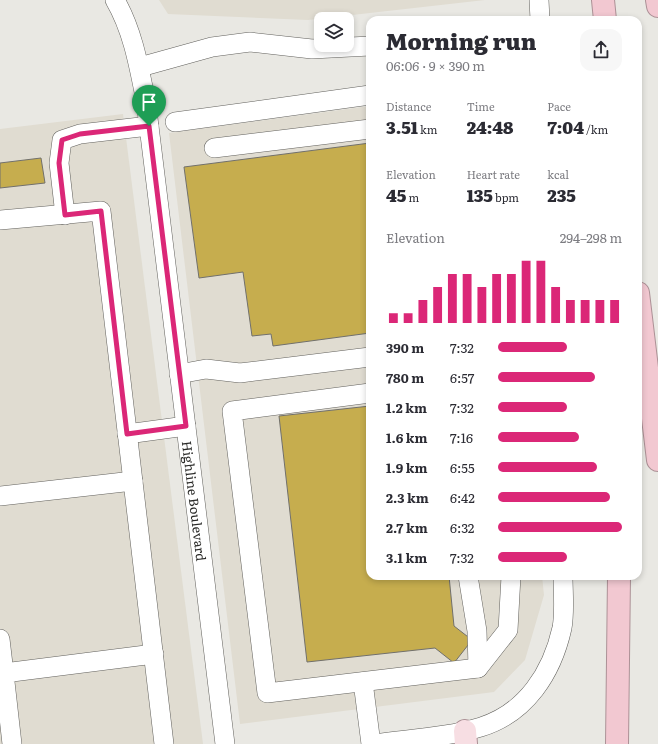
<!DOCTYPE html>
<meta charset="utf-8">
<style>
body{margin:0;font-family:Literata,serif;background:#f7f7f7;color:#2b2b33;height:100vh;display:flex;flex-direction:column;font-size:15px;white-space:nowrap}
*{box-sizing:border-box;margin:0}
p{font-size:13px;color:#7c7c81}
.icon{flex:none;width:22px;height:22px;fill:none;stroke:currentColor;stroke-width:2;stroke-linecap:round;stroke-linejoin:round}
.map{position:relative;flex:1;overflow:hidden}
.details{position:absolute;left:366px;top:16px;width:276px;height:564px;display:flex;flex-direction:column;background:#fff;border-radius:12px;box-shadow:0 2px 6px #0003}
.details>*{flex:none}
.tools{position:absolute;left:314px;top:12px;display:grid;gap:8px}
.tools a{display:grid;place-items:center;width:40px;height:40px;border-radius:8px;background:#fff;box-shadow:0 2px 6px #0003;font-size:20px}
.pin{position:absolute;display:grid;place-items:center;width:34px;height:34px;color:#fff;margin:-41px -17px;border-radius:50% 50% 50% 0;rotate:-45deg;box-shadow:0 0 4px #0007}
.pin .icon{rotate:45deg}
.round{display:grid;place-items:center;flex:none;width:42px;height:42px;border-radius:12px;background:#f7f7f7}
.headline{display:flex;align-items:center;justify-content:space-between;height:68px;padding:0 20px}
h1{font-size:22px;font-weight:800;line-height:30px}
.figures{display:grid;grid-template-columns:repeat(3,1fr);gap:6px;height:68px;padding:4px 20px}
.figures div{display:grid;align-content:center}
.figures b{font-size:17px;font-weight:800}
.figures small{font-size:11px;font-weight:400}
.figures p{font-size:11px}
.chart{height:112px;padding:8px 20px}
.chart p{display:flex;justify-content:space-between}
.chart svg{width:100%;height:72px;margin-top:4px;stroke:#db2777;stroke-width:6}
ul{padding:0 20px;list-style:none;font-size:13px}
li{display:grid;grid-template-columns:64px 48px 1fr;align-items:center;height:30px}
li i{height:10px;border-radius:5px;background:#db2777}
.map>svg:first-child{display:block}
.built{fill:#e0dcd1}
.building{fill:#c6ad4e;stroke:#71706c}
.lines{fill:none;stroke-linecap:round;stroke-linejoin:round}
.minor-casing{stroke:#62615d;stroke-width:20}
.major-casing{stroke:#ac9196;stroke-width:24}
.highway-casing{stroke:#ac9196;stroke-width:24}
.minor{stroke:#fff;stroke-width:19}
.major{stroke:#f7dee3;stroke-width:22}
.highway{stroke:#f2c8d1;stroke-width:22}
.route-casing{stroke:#fff;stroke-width:8}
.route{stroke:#db2777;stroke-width:5}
.labels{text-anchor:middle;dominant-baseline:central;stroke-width:3;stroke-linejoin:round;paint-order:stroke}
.street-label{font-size:13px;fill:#2a2a28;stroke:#fff}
</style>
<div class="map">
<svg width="658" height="744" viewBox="0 0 658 744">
<rect width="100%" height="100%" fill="#e9e8e3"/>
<g class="built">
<polygon points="159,0 485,0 308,20 168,14"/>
<polygon points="370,106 370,576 542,576 544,595 525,660 494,692 240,724 169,133"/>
<polygon points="123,114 203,744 0,744 0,129"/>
</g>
<g class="building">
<polygon points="370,143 370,333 273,346 271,334 252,336 243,272 199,278 184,167"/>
<polygon points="41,158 45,183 0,188 0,163"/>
<polygon points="370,406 370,576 449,576 454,626 472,640 454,663 435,648 307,662 279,416"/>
</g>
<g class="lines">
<g class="minor-casing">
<g id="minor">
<path id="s1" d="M115,0c18,31 24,67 31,102l79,642"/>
<polyline points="539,0 540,20"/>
<polyline points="140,67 212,47 250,42 312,49 370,46"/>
<polyline points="175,122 370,95"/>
<polyline points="214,148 370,129"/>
<polyline points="65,215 59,163 62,140 80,134 149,126"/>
<polyline points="0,220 101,211 164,744"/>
<polyline points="179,374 206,369 240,373 370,357"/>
<polyline points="370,393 232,411 267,693 478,668 508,630 511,576"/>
<polyline points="127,434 186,426"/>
<polyline points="0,496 133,481"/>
<polyline points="468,576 477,631 478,668"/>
<polyline points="0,639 4,673"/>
<polyline points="363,682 371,744"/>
<polyline points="12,744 4,673 154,654"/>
<path d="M375,744c35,-5 73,-7 106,-17 45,-14 71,-54 81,-99 3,-16 1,-36 1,-52"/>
</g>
</g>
<g class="major-casing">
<polyline id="major" points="465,731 466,744"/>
</g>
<g class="highway-casing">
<g id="highway">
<polyline points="603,0 605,20"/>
<polyline points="657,0 658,6"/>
<polyline points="638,293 658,460"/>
<polyline points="617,744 619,576"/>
</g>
</g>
<use href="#minor" class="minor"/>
<use href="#major" class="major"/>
<use href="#highway" class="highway"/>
</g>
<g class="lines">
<g class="route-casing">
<polygon id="route" points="149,126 186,426 127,434 101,211 65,215 59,163 62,140 80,134"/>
</g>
<use href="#route" class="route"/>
</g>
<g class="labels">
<g class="street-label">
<text stroke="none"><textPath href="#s1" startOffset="509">Highline Boulevard</textPath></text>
</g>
</g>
</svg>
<div class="tools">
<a><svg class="icon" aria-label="layers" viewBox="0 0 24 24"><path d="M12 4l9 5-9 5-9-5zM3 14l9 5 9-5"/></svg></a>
</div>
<div class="pin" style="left:149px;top:126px;background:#1e9e55"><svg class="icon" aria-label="arrive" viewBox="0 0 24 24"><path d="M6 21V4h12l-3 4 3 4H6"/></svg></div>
<section class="details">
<div class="headline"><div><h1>Morning run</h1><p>06:06 · 9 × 390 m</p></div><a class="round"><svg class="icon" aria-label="share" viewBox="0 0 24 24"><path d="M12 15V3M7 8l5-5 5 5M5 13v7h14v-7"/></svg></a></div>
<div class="figures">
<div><p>Distance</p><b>3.51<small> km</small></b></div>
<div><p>Time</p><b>24:48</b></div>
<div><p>Pace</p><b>7:04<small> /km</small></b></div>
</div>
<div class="figures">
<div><p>Elevation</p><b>45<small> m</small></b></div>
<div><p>Heart rate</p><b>135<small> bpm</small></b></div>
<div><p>kcal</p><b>235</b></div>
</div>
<div class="chart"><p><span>Elevation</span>294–298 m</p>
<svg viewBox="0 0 160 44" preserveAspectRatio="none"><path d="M5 44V38M15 44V38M25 44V30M35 44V22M45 44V14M55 44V14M65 44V22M75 44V14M85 44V14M95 44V6M105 44V6M115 44V22M125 44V30M135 44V30M145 44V30M155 44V30"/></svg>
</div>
<ul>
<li><b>390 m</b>7:32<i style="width:56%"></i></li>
<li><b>780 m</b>6:57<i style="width:78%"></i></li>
<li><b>1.2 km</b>7:32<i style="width:56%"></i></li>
<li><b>1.6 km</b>7:16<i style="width:65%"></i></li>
<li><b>1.9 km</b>6:55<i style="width:80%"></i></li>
<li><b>2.3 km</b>6:42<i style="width:90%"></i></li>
<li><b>2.7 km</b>6:32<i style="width:100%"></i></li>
<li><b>3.1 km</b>7:32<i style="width:56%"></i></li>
</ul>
</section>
</div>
